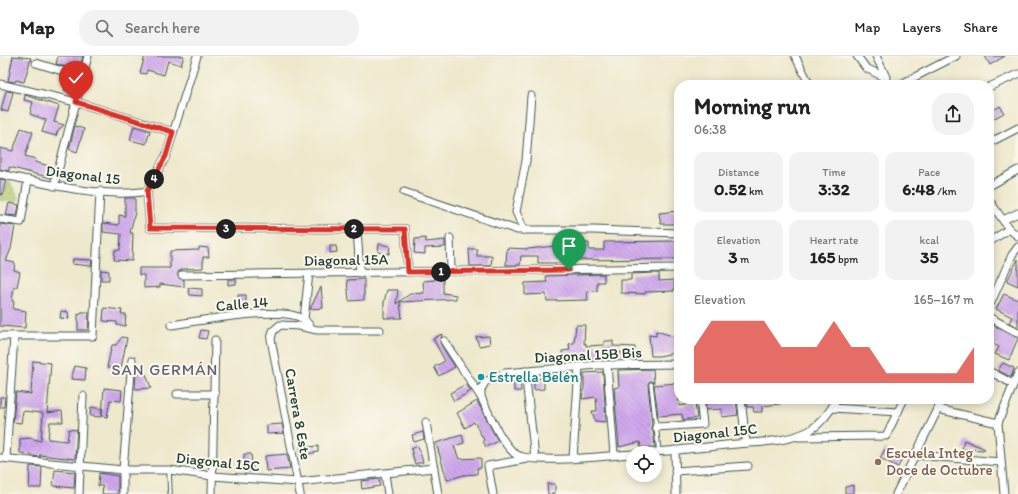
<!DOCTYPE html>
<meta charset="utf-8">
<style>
body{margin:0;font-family:Itim,sans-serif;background:#f2f2f2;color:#222;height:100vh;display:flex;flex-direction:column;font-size:15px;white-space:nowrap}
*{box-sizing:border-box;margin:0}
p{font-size:13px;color:#767676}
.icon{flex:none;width:22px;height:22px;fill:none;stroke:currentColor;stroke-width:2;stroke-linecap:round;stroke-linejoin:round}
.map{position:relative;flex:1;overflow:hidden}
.side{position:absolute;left:674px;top:24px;width:320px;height:324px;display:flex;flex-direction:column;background:#fff;border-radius:16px;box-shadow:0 2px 10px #0003}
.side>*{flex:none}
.tools{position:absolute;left:626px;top:390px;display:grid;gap:8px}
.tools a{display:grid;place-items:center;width:36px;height:36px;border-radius:50%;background:#fff;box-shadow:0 2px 10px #0003;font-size:20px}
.pin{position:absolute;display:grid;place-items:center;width:34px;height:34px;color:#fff;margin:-41px -17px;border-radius:50% 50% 50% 0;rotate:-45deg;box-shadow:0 0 4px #0007}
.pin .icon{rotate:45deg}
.km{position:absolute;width:20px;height:20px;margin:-10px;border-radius:50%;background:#222;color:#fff;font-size:11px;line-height:20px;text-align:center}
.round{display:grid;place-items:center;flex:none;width:42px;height:42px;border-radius:16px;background:#f2f2f2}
.summary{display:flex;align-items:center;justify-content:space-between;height:68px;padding:0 20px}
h1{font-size:22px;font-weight:700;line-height:30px}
.figures{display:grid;grid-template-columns:repeat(3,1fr);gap:6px;height:68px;padding:4px 20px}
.figures div{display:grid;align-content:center;border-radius:10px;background:#f2f2f2;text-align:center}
.figures b{font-size:17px;font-weight:700}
.figures small{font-size:11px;font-weight:400}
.figures p{font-size:11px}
.chart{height:112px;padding:8px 20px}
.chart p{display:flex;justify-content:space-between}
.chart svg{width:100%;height:72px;margin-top:4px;fill:#d93025;opacity:.7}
header{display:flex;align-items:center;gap:24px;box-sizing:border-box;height:56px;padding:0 20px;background:#fff;border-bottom:1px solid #e0e0e0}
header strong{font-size:19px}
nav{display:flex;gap:22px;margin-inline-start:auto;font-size:14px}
.search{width:280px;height:36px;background:#f2f2f2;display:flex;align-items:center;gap:10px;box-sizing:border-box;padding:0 14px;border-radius:16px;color:#767676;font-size:15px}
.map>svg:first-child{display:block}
.grass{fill:url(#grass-dots);stroke:#6c8653}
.building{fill:url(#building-back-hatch)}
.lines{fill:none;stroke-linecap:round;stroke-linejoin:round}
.service-casing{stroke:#3e574b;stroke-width:5.5}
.minor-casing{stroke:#3e574b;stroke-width:9}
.service{stroke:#fff;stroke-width:3.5}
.minor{stroke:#fff;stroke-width:7}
.route-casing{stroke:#fff;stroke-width:8}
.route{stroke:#d93025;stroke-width:5}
.culture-dot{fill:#0f9aa8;stroke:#fbf7ec;stroke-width:1.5}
.education-dot{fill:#8d6e63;stroke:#fbf7ec;stroke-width:1.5}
.labels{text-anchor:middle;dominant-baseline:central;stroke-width:4;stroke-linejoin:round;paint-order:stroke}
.street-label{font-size:15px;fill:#1f3d34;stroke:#fbf7ec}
.culture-label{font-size:15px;fill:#0d838f;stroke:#fbf7ec;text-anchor:start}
.education-label{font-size:15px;fill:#785e54;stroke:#fbf7ec;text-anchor:start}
.neighbourhood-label{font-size:16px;letter-spacing:1px;fill:#5d6275;stroke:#fbf7ec}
</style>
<header>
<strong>Map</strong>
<div class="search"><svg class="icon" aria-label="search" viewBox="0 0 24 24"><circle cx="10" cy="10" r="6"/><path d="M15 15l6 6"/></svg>Search here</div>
<nav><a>Map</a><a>Layers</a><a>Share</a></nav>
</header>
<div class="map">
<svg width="1018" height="438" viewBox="0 0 1018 438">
<defs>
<pattern id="grass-dots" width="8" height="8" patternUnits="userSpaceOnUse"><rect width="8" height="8" fill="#b8ce72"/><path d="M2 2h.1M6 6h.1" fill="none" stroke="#95a85e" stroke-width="1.8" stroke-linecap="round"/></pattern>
<pattern id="building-back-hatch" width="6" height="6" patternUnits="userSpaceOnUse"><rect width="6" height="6" fill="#d0a8ee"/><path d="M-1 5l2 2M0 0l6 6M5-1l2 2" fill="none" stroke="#a88ac2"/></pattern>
</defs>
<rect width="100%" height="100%" fill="#fbf7ec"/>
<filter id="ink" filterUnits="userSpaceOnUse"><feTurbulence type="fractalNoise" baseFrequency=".025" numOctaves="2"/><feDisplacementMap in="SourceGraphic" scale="8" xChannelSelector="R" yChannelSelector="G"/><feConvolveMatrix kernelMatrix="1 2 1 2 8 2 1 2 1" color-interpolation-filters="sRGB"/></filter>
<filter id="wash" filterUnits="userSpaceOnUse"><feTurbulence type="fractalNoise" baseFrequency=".012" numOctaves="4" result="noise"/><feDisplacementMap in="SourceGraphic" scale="16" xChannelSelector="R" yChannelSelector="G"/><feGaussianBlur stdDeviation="0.9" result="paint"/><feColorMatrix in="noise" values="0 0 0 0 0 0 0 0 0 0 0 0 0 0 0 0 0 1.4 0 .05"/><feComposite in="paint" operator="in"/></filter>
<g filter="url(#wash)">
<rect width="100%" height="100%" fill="#eee8cc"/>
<polygon class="grass" points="9,125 18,142 17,146 0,144 0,134 5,135"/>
<g id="blocks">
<g class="building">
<polygon points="13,0 31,2 24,26 16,24 15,26 8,25"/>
<polygon points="58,0 83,0 79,15 56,8"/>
<polygon points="145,0 184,0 181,9 168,5 164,19 147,14 146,18 140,17"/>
<polygon points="985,0 1005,0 990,9"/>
<polygon points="68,22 76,24 72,36 64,34"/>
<polygon points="6,35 13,36 8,56 1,54"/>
<polygon points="25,39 59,50 54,66 64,69 58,74 56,80 42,76 46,64 30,58 33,46 24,44"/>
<polygon points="1000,50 1004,57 989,65 989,57"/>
<polygon points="75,70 84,73 77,96 69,93"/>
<polygon points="134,70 150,75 146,88 130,84"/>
<polygon points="21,72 33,76 25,100 36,103 35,106 53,111 51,122 9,111 9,115 0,113 0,92 13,95"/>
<polygon points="0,123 6,124 2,139 0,138"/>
<polygon points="125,142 135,142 135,156 130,177 133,177 132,205 114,204 115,194 120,194 121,178 103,176 103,167 119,169 119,159 125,160"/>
<polygon points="9,147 19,149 17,160 6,159"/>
<polygon points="679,155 679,168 661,168 659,157"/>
<polygon points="0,168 15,170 11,193 6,205 15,207 14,214 20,216 17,231 14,231 12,245 14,246 13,253 26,255 25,272 0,270"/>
<polygon points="426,182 426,186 445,184 445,191 425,192 425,198 414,197 415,183"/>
<polygon points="679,185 679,203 571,204 577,196 577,192 582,190 582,187 589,187 589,194 604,194 604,186"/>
<polygon points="379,188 390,190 389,198 378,196"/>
<polygon points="564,189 567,207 538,207 538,200 521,200 520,209 506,209 507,192 528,193"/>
<polygon points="330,190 336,190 337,196 330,197"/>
<polygon points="199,191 208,192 209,201 203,201 203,212 183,213 178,216 178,221 184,224 184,231 160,228 160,231 144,232 144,219 139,219 139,212 170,212 170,195 199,194"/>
<polygon points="469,193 477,193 477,200 492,200 491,210 470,210"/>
<polygon points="73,203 92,204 91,210 72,208"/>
<polygon points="1018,203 1018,230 1007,225"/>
<polygon points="101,214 109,215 109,224 101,224"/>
<polygon points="653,217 659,217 659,225 674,224 674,235 645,236 645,238 621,237 621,224 631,224 631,218"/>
<polygon points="604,218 604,226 597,226 597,235 587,236 588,244 547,245 546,238 525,239 525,227 547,226 546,220"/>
<polygon points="435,220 443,220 443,237 456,239 456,243 400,246 402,262 384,262 384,246 387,234 398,234 396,248 410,238 424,237 423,225 435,224"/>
<polygon points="228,223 236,223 236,228 228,229"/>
<polygon points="364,223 364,244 349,245 347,224"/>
<polygon points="321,231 323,252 310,253"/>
<polygon points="188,232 202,233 202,240 190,239"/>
<polygon points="1004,238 1018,244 1018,271 1009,267 1012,261 996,253"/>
<polygon points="238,239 246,239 246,248 239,249"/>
<polygon points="229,248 238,249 237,254 229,256"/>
<polygon points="104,252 122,254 121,258 126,258 125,270 117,269 117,266 103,265"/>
<polygon points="61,255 68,256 69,263 60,262"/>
<polygon points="81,256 89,256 88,274 78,274 78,258 80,259"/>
<polygon points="989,267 1018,282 1009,304 995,298 999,291 989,286"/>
<polygon points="576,269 585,269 584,288 586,287 586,290 604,289 604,285 613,285 613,290 635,291 635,296 614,297 614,299 605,301 579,303 563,307 562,295 570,294 569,288 574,287"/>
<polygon points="201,274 208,275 206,283 199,282"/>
<polygon points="656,275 679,282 679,296 659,300 651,300 649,279 656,280"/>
<polygon points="442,278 440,287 455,311 439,320 434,311 445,305 433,283"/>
<polygon points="489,280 490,288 479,290 476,281"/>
<polygon points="122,281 127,282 121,312 107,311 112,289 116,289"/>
<polygon points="33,305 51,307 47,357 62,355 63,366 50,366 48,383 67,385 69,373 77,374 75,403 39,399 41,401 31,400 31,398 20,397 20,383 30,382 41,385 43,357 23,355 21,367 13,366 16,336 31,338"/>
<polygon points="1003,307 1014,312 1011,321 998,314"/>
<polygon points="75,310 86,312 85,324 71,323"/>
<polygon points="653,313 654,327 650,325 648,328 652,368 651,372 653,375 655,391 641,392 640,386 619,391 614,332 619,331 618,314"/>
<polygon points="603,316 606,366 595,365 592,355 597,355 596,341 582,343 583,334 584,333 584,317"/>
<polygon points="136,318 146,318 151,332 135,333"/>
<polygon points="544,322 544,333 534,334 534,323"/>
<polygon points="514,324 520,324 521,335 514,335"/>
<polygon points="677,327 679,350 695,347 697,362 683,364 682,358 658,360 654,329"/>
<polygon points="466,328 471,335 454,345 450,337"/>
<polygon points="104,332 122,334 121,345 110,344 107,361 102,360"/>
<polygon points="0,341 5,341 4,351 0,351"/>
<polygon points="718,343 736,343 738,359 722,361 722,353 706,354 706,347 720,346"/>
<polygon points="746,343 780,343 780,348 762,350 762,356 754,356 753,351 747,351"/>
<polygon points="477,345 498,385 486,391 483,385 484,384 474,366 465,372 457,357"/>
<polygon points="91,351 102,353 101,361 90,360"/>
<polygon points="282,368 284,377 267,378 267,369"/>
<polygon points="423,376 424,383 414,386 412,379"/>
<polygon points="462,379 464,387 454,390 459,403 481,402 481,412 477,412 477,418 464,419 447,424 436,387"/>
<polygon points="964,384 985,393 985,394 962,393"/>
<polygon points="318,390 318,396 301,399 300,392"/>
<polygon points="418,390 423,406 415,408 411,393"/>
<polygon points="885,393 902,403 898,411 880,402"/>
<polygon points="244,398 251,398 253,415 245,415"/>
<polygon points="287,398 290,413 266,415 265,400"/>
<polygon points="30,410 42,411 41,432 29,432"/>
<polygon points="55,414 75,416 74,432 53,430"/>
<polygon points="99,417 118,420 118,438 102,438 103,430 98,430"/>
<polygon points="379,423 380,430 362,433 361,425"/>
<polygon points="547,428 555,428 555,437 548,438"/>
<polygon points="853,429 853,437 845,437 845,431"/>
</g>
</g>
</g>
<g filter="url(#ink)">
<use href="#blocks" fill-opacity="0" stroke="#3e574b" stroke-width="1"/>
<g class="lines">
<g class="service-casing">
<g id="service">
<polyline points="651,328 659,396"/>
<polyline points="169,414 170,438"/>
</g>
</g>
<g class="minor-casing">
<g id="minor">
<polyline points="795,0 810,29"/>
<polyline points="857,0 866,12 880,19 890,29"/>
<polyline points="876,0 886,21"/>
<polyline points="36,7 82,21"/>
<polyline points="0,28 76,46 173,76"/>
<polyline points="899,29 956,0"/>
<polyline points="989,31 1018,18"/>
<polyline points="989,87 1018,72"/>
<path d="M0,118c42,9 105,25 147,17l19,-35 31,-100"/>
<polyline points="54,130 88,0"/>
<polyline points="989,130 1018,114"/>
<polyline points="147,135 150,172 405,173 408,216"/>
<polyline points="404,136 517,174 593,174 679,177"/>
<polyline points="989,144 1009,173 1018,180"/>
<polyline points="0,163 21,166 28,124"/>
<polyline points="1003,164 1018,157"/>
<polyline points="357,173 360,217"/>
<polyline points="524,174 516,156 526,105 531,40"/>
<polyline points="450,182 451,215"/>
<polyline points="989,186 1009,173"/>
<polyline points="182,219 679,212"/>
<polyline points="989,251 1012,199 1018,191"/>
<polyline points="989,261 1018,277"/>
<polyline points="304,263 309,217"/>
<path d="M171,269c28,-4 110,-20 132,-6 4,2 6,6 8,9"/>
<polyline points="0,280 93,280 100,135"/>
<polyline points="444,285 481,341"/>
<polyline points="607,309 614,399"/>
<polyline points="525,315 535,402"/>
<polyline points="989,315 1013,328"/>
<polyline points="177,338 215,338"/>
<polyline points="741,343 746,387"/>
<polyline points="832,352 898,356"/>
<polyline points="938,353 998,367"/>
<polyline points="426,366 438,438"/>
<polyline points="656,371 703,368 700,343"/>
<polyline points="798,381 886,380 904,343"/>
<polyline points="675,394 676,438"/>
<path d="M641,397c32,-2 64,-6 96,-9 23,-2 50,-2 72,-13 13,-8 21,-19 28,-32"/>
<path d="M633,398c-23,1 -104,12 -119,-1 -15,-14 -24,-38 -33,-56v-7l4,-8 20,-9 93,-8 81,-1"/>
<polyline points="915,399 1000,406"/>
<polyline points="0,402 123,414 169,414 213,420 298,426 434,412"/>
<polyline points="6,402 14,280"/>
<polyline points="573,402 579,311"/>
<polyline points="675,415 748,410"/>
<polyline points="385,418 388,438"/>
<polyline points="79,438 83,340"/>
<polyline points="123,438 123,414 132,304"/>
<polyline points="212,438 215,284"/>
<polyline points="300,438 271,283 273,275 280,269 299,270 317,274 380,274"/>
<polyline points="493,438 488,410 527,403"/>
<polyline points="896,438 943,343"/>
<polyline points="1004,438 998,367 1018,317"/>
</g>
</g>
<use href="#service" class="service"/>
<use href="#minor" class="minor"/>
</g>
</g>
<g class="lines" filter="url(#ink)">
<g class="route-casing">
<polyline id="route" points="76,46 173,76 166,100 147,135 150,172 405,173 408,216 569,214"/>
</g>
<use href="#route" class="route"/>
</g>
<circle class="culture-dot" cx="481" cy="321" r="4"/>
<circle class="education-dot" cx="878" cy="406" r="4"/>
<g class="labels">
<g class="street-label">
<text transform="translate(83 119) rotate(7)">Diagonal 15</text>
<text transform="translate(346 204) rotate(-1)">Diagonal 15A</text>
<text transform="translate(242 248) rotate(-5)">Calle 14</text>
<text transform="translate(588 299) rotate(-3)">Diagonal 15B Bis</text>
<text transform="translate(298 358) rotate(80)">Carrera 8 Este</text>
<text transform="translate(715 377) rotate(-6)">Diagonal 15C</text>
<text transform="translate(218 406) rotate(6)">Diagonal 15C</text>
</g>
<g class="culture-label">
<text x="489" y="321">Estrella Belén</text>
</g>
<g class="education-label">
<text x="886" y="397">Escuela Integ<tspan x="886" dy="17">Doce de Octubre</tspan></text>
</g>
<g class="neighbourhood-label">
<text x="165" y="313">SAN GERMÁN</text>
</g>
</g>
</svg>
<div class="tools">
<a><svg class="icon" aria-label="locate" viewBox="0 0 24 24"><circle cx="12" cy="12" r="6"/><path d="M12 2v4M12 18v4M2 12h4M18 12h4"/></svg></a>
</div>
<div class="pin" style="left:569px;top:214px;background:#1e9e55"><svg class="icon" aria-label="arrive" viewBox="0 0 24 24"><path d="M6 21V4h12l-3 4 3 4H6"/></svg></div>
<div class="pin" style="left:76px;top:46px;background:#d93025"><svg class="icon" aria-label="check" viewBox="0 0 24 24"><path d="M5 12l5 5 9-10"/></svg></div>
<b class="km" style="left:441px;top:216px">1</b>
<b class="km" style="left:354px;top:173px">2</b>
<b class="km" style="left:226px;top:173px">3</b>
<b class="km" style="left:154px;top:123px">4</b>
<section class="side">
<div class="summary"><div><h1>Morning run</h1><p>06:38</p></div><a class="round"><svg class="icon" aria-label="share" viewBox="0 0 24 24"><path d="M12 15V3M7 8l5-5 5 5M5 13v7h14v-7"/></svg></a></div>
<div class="figures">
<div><p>Distance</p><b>0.52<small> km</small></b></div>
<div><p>Time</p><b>3:32</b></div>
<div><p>Pace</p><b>6:48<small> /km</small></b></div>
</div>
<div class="figures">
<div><p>Elevation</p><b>3<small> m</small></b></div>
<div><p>Heart rate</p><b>165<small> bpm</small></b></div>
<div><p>kcal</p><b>35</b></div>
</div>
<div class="chart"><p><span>Elevation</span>165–167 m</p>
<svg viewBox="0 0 160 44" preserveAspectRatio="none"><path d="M0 44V22L10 6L20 6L30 6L40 6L50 22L60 22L70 22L80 6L90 22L100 22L110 38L120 38L130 38L140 38L150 38L160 22V44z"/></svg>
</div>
</section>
</div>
